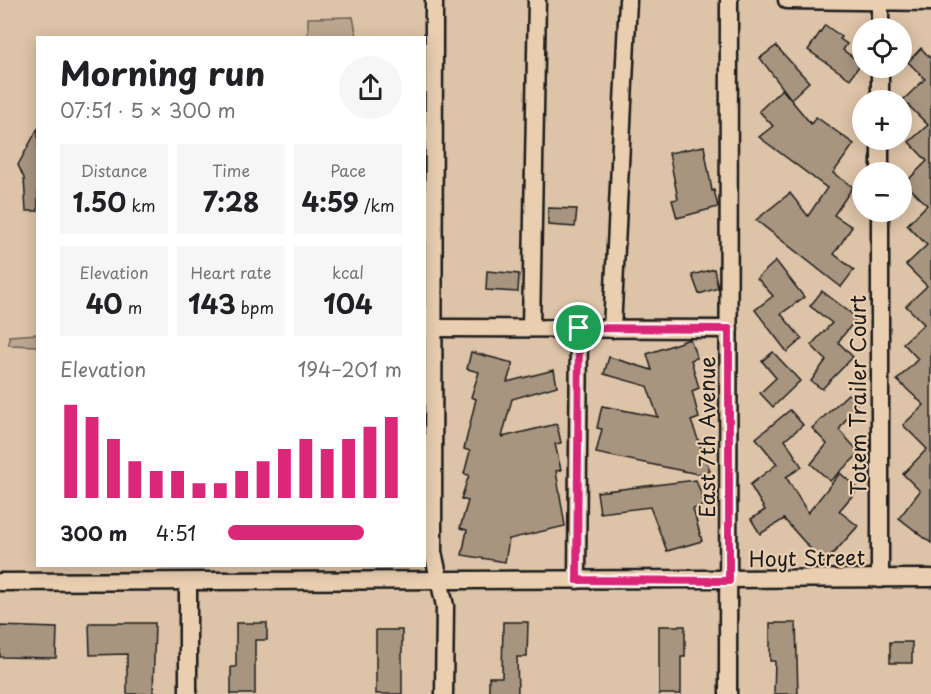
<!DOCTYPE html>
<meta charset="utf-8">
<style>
body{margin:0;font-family:"Playpen Sans",sans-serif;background:#f6f6f6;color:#202124;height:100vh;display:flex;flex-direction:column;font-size:22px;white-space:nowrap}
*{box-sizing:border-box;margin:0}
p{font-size:20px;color:#757577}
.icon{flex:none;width:33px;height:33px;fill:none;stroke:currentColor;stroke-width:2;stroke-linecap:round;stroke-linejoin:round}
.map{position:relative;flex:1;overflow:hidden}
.sheet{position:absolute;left:36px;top:36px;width:390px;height:531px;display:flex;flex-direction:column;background:#fff;border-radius:0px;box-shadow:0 3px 15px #0003}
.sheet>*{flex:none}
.tools{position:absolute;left:852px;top:18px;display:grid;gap:12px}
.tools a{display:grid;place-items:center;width:60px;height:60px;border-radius:50%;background:#fff;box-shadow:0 3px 15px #0003;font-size:30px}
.pin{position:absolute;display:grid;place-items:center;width:51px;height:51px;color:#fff;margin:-26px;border:3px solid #fff;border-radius:50%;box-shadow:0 2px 6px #0007}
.round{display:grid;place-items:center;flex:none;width:63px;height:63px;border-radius:32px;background:#f6f6f6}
.summary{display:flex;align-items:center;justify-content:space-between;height:102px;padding:0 24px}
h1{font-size:33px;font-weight:700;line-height:45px}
.figures{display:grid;grid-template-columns:repeat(3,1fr);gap:9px;height:102px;padding:6px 24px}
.figures div{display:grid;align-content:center;border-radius:0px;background:#f6f6f6;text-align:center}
.figures b{font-size:26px;font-weight:700}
.figures small{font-size:16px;font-weight:400}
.figures p{font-size:16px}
.chart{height:168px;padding:12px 24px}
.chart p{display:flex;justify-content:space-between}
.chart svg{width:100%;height:108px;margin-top:6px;stroke:#db2777;stroke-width:6}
ul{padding:0 24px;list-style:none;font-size:20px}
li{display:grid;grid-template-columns:96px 72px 1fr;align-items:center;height:45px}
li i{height:15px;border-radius:8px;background:#db2777}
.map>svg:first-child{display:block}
.green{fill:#bca790;stroke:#6c6256;stroke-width:1.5}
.building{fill:#a79580;stroke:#1c1c1c;stroke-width:1.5}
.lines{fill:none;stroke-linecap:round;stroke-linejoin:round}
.minor-casing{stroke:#1c1c1c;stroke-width:21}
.minor{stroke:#e9ceb0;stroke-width:16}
.route-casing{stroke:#fff;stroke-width:12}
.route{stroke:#db2777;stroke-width:8}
.labels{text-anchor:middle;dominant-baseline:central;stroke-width:4.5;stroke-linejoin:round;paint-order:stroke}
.street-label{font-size:21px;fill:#1c1c1c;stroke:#e9ceb0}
</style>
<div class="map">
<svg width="931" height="694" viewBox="0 0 931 694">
<rect width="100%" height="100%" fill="#ddc3a7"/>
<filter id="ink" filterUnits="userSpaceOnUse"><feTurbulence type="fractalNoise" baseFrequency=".0167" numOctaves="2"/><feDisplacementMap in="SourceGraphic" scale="12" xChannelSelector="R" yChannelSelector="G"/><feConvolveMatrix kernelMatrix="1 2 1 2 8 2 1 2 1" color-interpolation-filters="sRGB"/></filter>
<g filter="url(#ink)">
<g class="green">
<polygon points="353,17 357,37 308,37 308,18"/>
<polygon points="37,334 37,346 9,345 9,336"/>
</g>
<g class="building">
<polygon points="825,25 842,37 840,39 847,44 843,50 861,63 850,79 808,50"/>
<polygon points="776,46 809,82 791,99 760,58"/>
<polygon points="921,48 931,59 931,543 899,518 920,491 903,474 927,449 903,425 924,405 897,380 918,359 903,343 924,324 906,306 927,286 906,265 927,245 907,225 927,205 905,183 927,161 909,142 928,125 903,100 925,79 908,62"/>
<polygon points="782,89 811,124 816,117 854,144 833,173 853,187 834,215 852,227 834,254 854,270 841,287 756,220 790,193 808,216 827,188 759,137 773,126 759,111"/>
<polygon points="38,128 38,211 26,211 24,178 18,165"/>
<polygon points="704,146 712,191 714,190 718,207 677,218 672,200 678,199 669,153"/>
<polygon points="548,208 577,209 575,227 548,225"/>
<polygon points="776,261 804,297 781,314 802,339 787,352 755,310 773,296 757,278"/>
<polygon points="714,269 718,288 699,294 692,275"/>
<polygon points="487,271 519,274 518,292 486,290"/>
<polygon points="822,291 857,318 838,342 853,357 822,389 811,381 826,360 811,345 832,323 810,306"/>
<polygon points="690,339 697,358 691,360 699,388 692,391 699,418 691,421 710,471 698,474 596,453 602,429 597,428 602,406 658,417 647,386 604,374 609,357 652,370 647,354"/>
<polygon points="471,352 513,363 507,382 554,370 557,386 512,399 502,437 557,424 561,443 555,444 561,470 556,471 565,526 509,539 505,562 462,555 467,530 460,528 468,501 461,499 469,475 464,474 470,451 464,449 476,399 471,397 479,372 467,369"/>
<polygon points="773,352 800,381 773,407 760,393 776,378 762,361"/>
<polygon points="848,394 858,401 839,430 860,453 830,481 811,464 827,444 812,428"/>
<polygon points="790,410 803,425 785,440 802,467 786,477 808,513 840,473 858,489 839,511 858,526 824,564 784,519 760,534 751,519 765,510 750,485 777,464 756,438"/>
<polygon points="696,480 705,505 693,509 702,541 667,551 650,507 600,513 597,492"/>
<polygon points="503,622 528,622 527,657 517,657 518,694 489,694 489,677 502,677"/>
<polygon points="89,623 155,623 153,694 127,694 127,654 90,655"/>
<polygon points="236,623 267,623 267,640 255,640 255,694 231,694 231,667 236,667"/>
<polygon points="770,623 796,623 798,694 774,694 775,661 770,661"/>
<polygon points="0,626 57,628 56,658 0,657"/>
<polygon points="659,626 685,626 685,657 681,657 681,694 659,694"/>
<rect x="376" y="630" width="26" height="64"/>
<rect x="890" y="642" width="22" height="21"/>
</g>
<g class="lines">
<g class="minor-casing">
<g id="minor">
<polyline points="434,0 433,552 445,606 444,694"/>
<polyline points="787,0 931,2"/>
<polyline points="880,28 880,1"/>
<polyline points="880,100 880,68"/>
<polyline points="880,172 880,140"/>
<polyline points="433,328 729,329"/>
<polyline points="531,328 537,0"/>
<polyline points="612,329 628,0"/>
<polyline points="880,579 880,212"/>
<polyline points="577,580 579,328"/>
<polyline points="0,582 931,578"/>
<polyline points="188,582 188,694"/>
<polyline points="728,694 729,0"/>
</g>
</g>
<use href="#minor" class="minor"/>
</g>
</g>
<g class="lines" filter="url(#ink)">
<g class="route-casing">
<polygon id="route" points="579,328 729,329 729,581 577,580"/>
</g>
<use href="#route" class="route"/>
</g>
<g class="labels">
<g class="street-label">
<text transform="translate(857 395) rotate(-90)">Totem Trailer Court</text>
<text transform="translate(706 437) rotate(-90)">East 7th Avenue</text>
<text transform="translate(807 557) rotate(-1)">Hoyt Street</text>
</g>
</g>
</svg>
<div class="tools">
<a><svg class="icon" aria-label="locate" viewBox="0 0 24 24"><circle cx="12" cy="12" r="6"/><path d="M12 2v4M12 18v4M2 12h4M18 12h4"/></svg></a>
<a>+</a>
<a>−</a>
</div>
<div class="pin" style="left:579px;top:328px;background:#1e9e55"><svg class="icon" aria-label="arrive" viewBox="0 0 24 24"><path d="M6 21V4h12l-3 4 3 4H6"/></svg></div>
<section class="sheet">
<div class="summary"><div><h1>Morning run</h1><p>07:51 · 5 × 300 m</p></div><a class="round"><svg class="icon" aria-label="share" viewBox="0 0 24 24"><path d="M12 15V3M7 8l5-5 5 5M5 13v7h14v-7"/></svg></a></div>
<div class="figures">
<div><p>Distance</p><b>1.50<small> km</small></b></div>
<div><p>Time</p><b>7:28</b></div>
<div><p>Pace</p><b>4:59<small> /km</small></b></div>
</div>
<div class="figures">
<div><p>Elevation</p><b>40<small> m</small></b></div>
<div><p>Heart rate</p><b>143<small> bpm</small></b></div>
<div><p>kcal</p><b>104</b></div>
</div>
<div class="chart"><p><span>Elevation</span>194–201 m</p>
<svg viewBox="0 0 160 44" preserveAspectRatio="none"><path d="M5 44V6M15 44V11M25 44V20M35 44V29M45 44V33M55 44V33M65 44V38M75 44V38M85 44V33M95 44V29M105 44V24M115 44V20M125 44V24M135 44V20M145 44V15M155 44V11"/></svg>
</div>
<ul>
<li><b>300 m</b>4:51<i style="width:78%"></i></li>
</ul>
</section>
</div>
